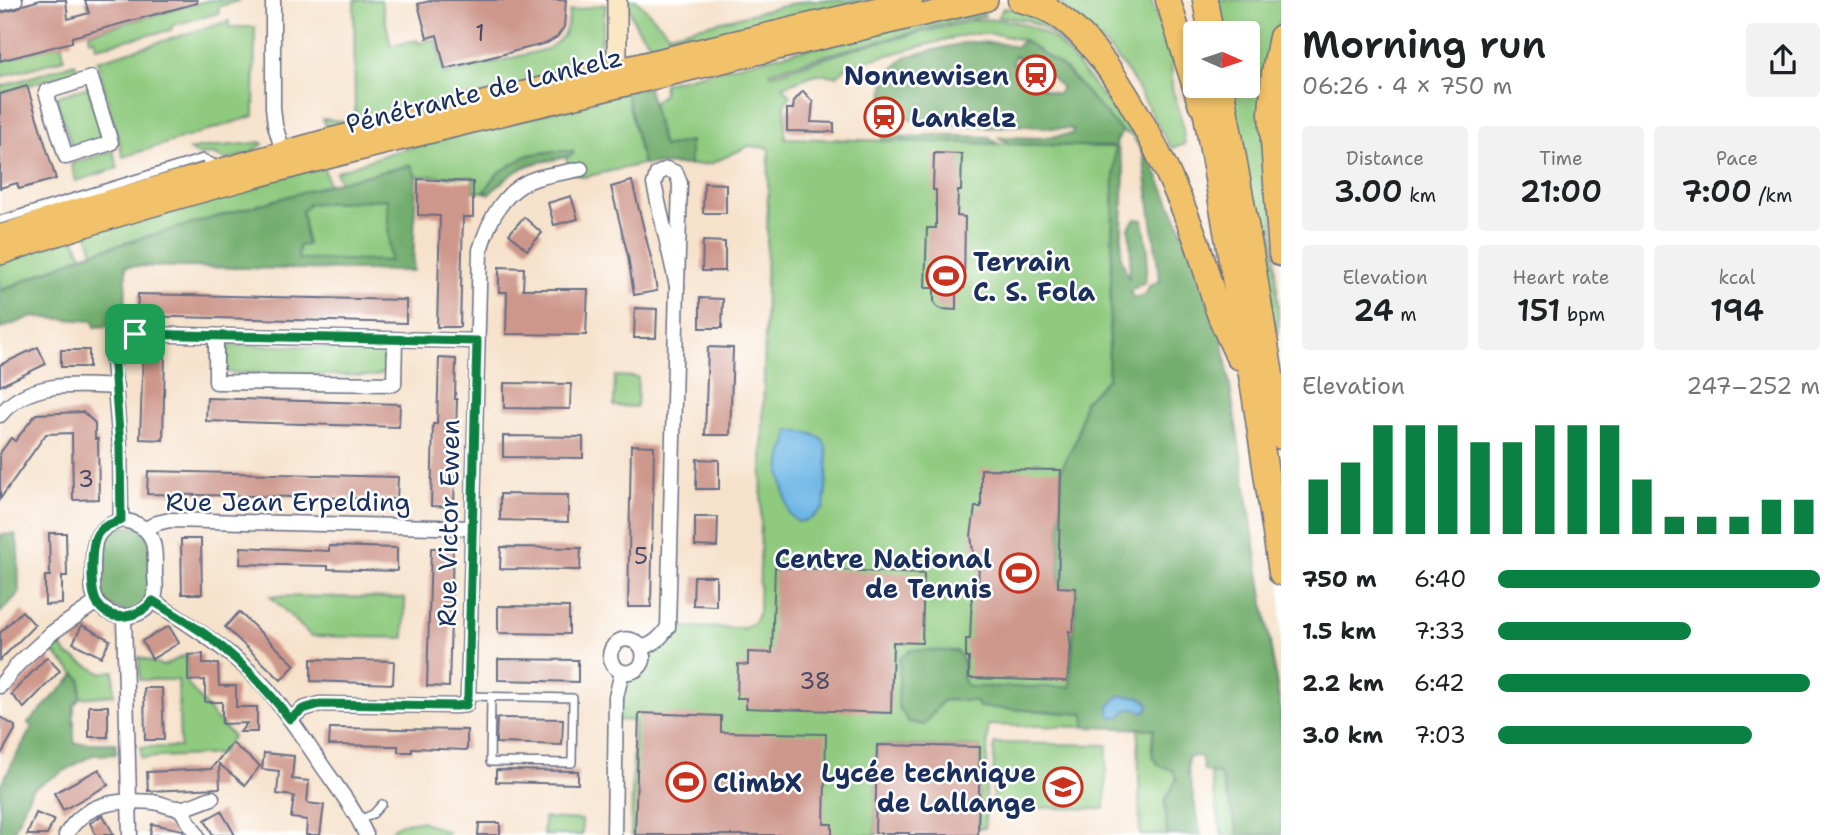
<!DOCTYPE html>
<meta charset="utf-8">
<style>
body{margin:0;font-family:"Shantell Sans",sans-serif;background:#f2f2f2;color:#202124;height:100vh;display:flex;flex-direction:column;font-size:26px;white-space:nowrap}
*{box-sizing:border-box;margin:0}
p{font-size:23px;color:#757577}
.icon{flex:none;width:38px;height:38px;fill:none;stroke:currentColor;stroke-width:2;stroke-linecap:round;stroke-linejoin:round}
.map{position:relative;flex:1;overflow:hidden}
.side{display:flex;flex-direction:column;background:#fff;width:560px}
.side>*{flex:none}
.needle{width:46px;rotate:93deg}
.fabs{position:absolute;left:1183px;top:21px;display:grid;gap:14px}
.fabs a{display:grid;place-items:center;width:77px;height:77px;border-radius:7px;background:#fff;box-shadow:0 4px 10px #0003;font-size:35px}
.pin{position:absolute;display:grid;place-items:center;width:60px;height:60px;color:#fff;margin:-30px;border-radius:14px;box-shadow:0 4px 10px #0006}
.round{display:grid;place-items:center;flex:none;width:74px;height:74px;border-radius:7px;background:#f2f2f2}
.head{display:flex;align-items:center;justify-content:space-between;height:119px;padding:0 21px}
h1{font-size:38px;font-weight:600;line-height:52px}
.metrics{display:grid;grid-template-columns:repeat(3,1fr);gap:10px;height:119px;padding:7px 21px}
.metrics div{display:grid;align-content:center;border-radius:7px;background:#f2f2f2;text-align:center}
.metrics b{font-size:30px;font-weight:600}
.metrics small{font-size:19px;font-weight:400}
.metrics p{font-size:19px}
.chart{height:196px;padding:14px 21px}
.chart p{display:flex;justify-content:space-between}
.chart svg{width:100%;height:126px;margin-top:7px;stroke:#0b8043;stroke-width:6}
ul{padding:0 21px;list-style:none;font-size:23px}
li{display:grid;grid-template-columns:112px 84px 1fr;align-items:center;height:52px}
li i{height:18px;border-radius:9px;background:#0b8043}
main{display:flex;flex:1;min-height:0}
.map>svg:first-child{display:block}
.green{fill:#8fca7f;stroke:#557c6e;stroke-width:2}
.forest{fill:#73ae6e;stroke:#476e66;stroke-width:2;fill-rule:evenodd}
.water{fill:#6db6e5;stroke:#4472a2;stroke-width:2}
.building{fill:#ce978b}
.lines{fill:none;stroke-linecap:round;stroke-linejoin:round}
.lane-casing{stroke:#686e84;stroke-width:10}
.street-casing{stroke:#686e84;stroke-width:17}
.secondary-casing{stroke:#686e84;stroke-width:22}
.primary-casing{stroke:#686e84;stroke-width:24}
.highway-casing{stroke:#686e84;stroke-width:27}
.lane{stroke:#fff;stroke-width:7}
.street{stroke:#fff;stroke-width:14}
.secondary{stroke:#fae7c3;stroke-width:19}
.primary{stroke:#f2c26a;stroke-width:21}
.highway{stroke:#f2c26a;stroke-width:24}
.route-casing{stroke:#fff;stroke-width:14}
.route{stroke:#0b8043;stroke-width:9}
.labels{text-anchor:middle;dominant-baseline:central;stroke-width:5;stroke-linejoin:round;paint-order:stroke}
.number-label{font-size:23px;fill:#484969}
.poi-label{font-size:26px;font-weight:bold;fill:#1b2f5e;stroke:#fff;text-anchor:end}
.street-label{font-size:26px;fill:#1b2f5e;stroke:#fff}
</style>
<main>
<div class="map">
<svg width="1281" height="835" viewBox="0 0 1281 835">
<rect width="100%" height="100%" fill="#fff"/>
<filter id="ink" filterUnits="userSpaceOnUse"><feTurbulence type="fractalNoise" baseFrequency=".0143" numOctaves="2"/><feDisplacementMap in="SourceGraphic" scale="14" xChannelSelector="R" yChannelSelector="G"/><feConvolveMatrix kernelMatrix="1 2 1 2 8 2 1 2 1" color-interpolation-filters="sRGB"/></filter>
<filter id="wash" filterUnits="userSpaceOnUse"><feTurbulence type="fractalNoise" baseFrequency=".00686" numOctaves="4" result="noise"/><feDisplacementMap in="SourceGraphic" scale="28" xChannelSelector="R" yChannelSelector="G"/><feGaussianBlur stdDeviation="1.57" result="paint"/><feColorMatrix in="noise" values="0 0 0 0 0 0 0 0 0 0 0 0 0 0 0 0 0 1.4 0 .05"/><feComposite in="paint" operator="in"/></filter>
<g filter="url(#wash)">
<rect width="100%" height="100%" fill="#f6e2cb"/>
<g class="green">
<polygon points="209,0 240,0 218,7 219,13 173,25 171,30 96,47 94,38 89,40 89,33"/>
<path d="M354,0h27l10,46 26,-6 1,3 18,-4 9,36 102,-26c18,-11 20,-17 23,-38l36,-7 -6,45 -5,13 -9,6 -258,65 -5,-14 21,2 11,-4z"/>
<path d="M628,0h9l32,34 139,-34h76l-227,54v-6c-17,-13 -26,-26 -29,-48z"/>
<path d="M1055,0h96l21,61v27l9,30 4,25 -2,2 -11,3c-14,-18 -23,-41 -35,-61 -21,-36 -50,-61 -82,-87z"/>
<polygon points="1214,0 1281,0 1281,20 1272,46 1273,211 1279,333 1275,333 1230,86 1248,86 1248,33 1220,33"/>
<path d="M979,7l6,9 -21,3 -130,34 -64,19 1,3 93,-29 110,-26c87,-6 95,43 145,95l-12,-22 -33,-39 -31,-27 -16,-7 -29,-3 5,-9c7,1 15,1 22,3 56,14 96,94 122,141l-4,2 -11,-19 -10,-3 -58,-64 -41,-28 -27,-6h-27l-120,31 -12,11 -21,-2 -33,12 7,10 -5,8v34l330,9 -7,232 -24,23 -7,36 -16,32 15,118 -6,100 -101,-1 -7,-8 2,-17 -54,-12 -10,9 -2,47 12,16 14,3 19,-25 32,1 5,6 105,7v13l-97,-2 -3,103h-7l2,-81 -103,-2 -2,87 3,1v2h-247l3,-114 -18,-1 12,-47 40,-46 75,1 11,-5 5,-11 1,-52 9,-412 -20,-2 -39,18 -20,1 -1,-24 -26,6 -11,-43 11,-10 1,-11z"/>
<polygon points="229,21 229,27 255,27 254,116 123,157 97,61"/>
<polygon points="62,44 64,59 0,77 0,61"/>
<polygon points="75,63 78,70 0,94 0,87"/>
<polygon points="88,87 104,140 73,150 56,97"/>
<polygon points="626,92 643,164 584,177 569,172 566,157 573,154 555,151 528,155 498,173 484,192 473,191 473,177 416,176 411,165 340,182 336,172 390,153"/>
<path d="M260,142l3,2 -14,10 -22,6 -15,-6 -14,1 -9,-5c23,-6 47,-3 71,-8z"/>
<polygon points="113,151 118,168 76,181 71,164"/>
<polygon points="323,165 329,185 93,252 87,232"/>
<polygon points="387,199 390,261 298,259 299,245 307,244 302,210 309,204"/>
<polygon points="74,237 82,256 0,291 0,262"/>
<path d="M235,345l141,3c18,5 17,25 -2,28l-139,-3 -7,-1 -6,-6v-15l6,-5z"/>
<polygon points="615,376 638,377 637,407 614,406"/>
<polygon points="270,596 405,598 404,638 311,636"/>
<polygon points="57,639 66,654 101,673 114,671 114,695 80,698 81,680 52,651 56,647 53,643"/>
<polygon points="187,654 188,684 216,719 233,736 221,754 141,758 141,747 180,747 178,680 140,680 139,657 163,666"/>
<path d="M1138,729h17c-7,22 -4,35 18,41l4,9 -12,22 2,34h-27z"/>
<polygon points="994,743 1107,745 1105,809 993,807"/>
<polygon points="1210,773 1220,774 1239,835 1222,835"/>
<polygon points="544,818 582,820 582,835 543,835"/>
<path d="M421,821l27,11 -3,3h-53v-5c8,-8 18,-8 29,-9z"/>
</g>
<g class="forest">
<path d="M1023,40l41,28 58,64 -6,10 8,28 -3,87 8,22 2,-29 -2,-22 6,-9 8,1 5,31 -3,31 -15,9 4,8 11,-4 5,-10 10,-4 -17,-127 4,-2 71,158 63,402v123h-42l-19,-61 -16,-3 -3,-15 -13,1v14l13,64h-34l-2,-34 12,-22 -4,-9 -13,-4 -8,-9 2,-28 -69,-2 -1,-13 -105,-7 -4,-6 -32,-1 -19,25 -15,-3 -11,-16 2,-47 10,-9 47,1 7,11 -2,17 7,8h101l6,-98 -18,-2 3,-117 16,-32 7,-36 24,-24 7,-231 -105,-3 -12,-7 42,1 32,-4 1,-5 -22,-1 -36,-3 -26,3 -11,-3h-22l-26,-6 -17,1 -11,-2 -8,-5 -11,-12 2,-24 20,-20 63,-15 29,1 19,4zM1014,56c23,7 32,15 48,32l-4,6c-22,-5 -29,-18 -45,-31z"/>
<polygon points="648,87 663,147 690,141 690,165 643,164 626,92"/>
<polygon points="930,135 989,137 998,144 882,141 882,136 915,137"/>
<path d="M555,151h18v3c-14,7 -30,6 -44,11 -16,6 -28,18 -40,29l-5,-2 14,-19 30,-18z"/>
<path d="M411,165l5,11 -3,95 -287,-5 -1,59 -30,2 -1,-6 -63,-4 -31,12v-38l87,-37 247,-71zM387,199l3,62 -92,-2 1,-13 8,-1 -5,-34 7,-7z"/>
<polygon points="108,524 146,529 156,591 135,614 97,602 98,533"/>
<polygon points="15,534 18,546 19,593 0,613 0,535"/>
<polygon points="76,674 81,680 80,698 74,705 74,743 116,743 116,754 93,755 32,789 12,835 0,835 0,786 32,727 28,723"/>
</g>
<g class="water">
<path d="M789,430c9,2 25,2 32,8 12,11 4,54 3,70l-14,11 -12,3 -9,-8 -9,-42 2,-17 5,-12z"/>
<path d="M1119,696c11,0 24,-2 30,9l-2,5 -4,2c-9,-5 -17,-4 -22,4l-9,1 -3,-4v-7z"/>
</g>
<g id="blocks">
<g class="building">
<polygon points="40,0 66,0 68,19 89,13 85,0 197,0 197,3 72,37 72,42 0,61 0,13 17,9 23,5"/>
<polygon points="434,0 566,0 564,27 557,37 547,43 445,69 437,35 427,38 418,4"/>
<polygon points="27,86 56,179 19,189 17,183 0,188 0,94"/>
<polygon points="803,91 813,102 811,122 834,123 834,132 787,131 787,109 793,109 794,101"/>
<polygon points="934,153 962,154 961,191 958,191 957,216 965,217 964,288 956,288 956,310 941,309 937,307 934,302 934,288 925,288 927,228 936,228 936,190 933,190"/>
<polygon points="418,179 473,182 473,217 463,217 460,327 437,327 440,216 418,215"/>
<polygon points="632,181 653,266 657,291 634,295 628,256 611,187"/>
<polygon points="704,183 726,184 726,213 703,213"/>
<polygon points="571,196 578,219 554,225 548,203"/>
<polygon points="524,217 542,233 527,250 509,234"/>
<polygon points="703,241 725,242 725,271 702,271"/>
<polygon points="499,267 524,268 523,289 588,289 586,335 506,334 507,292 499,292"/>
<polygon points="138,294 406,300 406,323 137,316"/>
<polygon points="700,298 723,299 722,328 700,328"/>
<polygon points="635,308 657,309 656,338 634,338"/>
<polygon points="38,347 46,364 0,386 0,365"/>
<polygon points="708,347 733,348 730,435 705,435"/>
<rect x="61" y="350" width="28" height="17"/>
<polygon points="143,353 165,353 163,440 140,439"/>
<polygon points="439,358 456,359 455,399 457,399 454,507 431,506 433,424 437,424"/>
<polygon points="504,383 571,384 570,409 504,408"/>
<polygon points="207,398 400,404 399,427 206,421"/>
<polygon points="83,412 95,423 95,439 98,439 99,499 73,500 72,433 46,434 0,499 0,453 11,438 15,441 36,414"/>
<polygon points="503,436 583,437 583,458 503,457"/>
<polygon points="631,445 654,446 651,607 628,607"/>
<polygon points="697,459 719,460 719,489 696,489"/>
<polygon points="981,469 1061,470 1058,587 1076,588 1073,632 1069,631 1071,649 1067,681 969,678 969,658 966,658 966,639 970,639 972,595 978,595 979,560 974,559 971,536 975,507 981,507"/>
<polygon points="148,471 398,477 397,499 147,494"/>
<polygon points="500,494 568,495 568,522 500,520"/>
<polygon points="695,517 718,517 717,547 695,546"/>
<polygon points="49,533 66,533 67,576 62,576 62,604 45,605 45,576 50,576"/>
<polygon points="181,539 201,539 202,594 182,594"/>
<polygon points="329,546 397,548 397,571 328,569 328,566 240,564 241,547 329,551"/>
<polygon points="501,547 581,548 580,570 500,569"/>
<polygon points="431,548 453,548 449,687 427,686"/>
<polygon points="775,567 924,574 922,643 893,642 891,713 746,708 746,698 737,698 738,664 748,665 748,652 772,653"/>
<polygon points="694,576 716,576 716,606 693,605"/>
<polygon points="498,606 569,607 569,634 498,633"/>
<polygon points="22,611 35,625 0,660 0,633"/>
<polygon points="239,612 295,665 281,680 225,627"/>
<polygon points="82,625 110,640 101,657 73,643"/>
<polygon points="169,626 179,643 152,659 142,641"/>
<polygon points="203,654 203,664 218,664 219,686 236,686 236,707 257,707 257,732 240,732 247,723 222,724 222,702 205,702 205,680 188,681 188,655"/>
<polygon points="47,657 60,671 24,708 11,694"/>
<polygon points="311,659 394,661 393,684 311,681"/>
<polygon points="498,659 578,660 578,682 498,680"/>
<polygon points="144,688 162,688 164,740 145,740"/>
<rect x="89" y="706" width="19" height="31"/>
<polygon points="639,713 721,716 721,732 826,734 824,824 832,824 832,835 635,835"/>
<polygon points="0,717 15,726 15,730 0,756"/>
<polygon points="497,718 563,719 562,745 496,743"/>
<polygon points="330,728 467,730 467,750 412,748 412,752 398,752 398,746 329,745"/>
<polygon points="232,743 260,766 245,785 219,764 220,788 148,791 147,772 211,769"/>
<polygon points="877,745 980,747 978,835 909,835 909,833 875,833"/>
<polygon points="264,753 294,756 292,779 309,781 307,803 324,805 320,835 306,835 307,820 291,818 294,796 277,794 279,771 262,769"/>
<polygon points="99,769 108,785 63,810 54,793"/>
<polygon points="496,770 578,771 578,784 496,782"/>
<polygon points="221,811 224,816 235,835 213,835 205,820"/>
<polygon points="36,813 54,820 47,835 27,835"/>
<polygon points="103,815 114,835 96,835 90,823"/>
<polygon points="479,823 500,823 500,835 478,835"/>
<polygon points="152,824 183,830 184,835 150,835"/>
</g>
</g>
</g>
<g filter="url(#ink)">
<use href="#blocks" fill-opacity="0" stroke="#686e84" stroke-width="2"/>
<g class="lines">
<g class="lane-casing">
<g id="lane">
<polyline points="0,220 203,158 219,166"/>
<polyline points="468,696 573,698 572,763 490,762 491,696"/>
<polyline points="359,820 373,814 382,804"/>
</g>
</g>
<g class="street-casing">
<g id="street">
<polyline points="273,0 273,107 275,125 283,152"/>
<polyline points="0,4 15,0"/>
<polygon points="91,78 111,143 66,157 46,92"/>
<polygon points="667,169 676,173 680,183 677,286 654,184 657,174"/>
<polyline points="216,336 216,382 394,384 395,340"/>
<path d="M0,415c29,-35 75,-30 116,-28"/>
<path d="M121,520l-1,-73 -7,-86c1,-15 7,-24 22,-27l342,7"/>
<path d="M121,520c36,5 34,26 34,56 1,8 2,19 -3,26 -15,23 -54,17 -59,-10 -1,-7 0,-15 0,-22 0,-27 0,-41 28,-50z"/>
<polyline points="146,529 157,523 170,520 473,528"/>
<path d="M153,601c40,26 82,52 114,88 21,25 38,52 56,78 16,23 32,43 43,68"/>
<polyline points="124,617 130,835"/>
<path d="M642,648c12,-4 19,-10 26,-21l9,-341"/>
<path d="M622,672c-28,-14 0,-49 20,-24"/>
<path d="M622,672c16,2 25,-9 20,-24"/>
<polyline points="0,686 18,664 53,632 97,602"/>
<path d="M290,719l13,-10 17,-5 136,2 10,-1 2,-9 12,-446c9,-30 24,-62 57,-72 14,-4 30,-6 44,-9"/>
<polyline points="180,808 197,835"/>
<path d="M66,835c19,-33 52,-36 87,-33 9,1 18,7 27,6 10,0 22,-7 32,-10"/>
<polyline points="614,835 616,697 622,672"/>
</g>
</g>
<g class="secondary-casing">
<polyline id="secondary" points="617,0 617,69"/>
</g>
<g class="primary-casing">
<g id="primary">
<polyline points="0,236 72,211 330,139 707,48 912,0"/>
<path d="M0,254c162,-56 327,-97 493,-137 165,-40 329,-79 494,-117"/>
</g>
</g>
<g class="highway-casing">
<g id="highway">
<path d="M1020,0c14,3 27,8 39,16 57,40 109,152 134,216 10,25 16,51 24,76 6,17 14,33 21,49"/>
<polyline points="1168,0 1200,103"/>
<polyline points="1205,0 1211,33"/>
<polyline points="1281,37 1274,72 1271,113 1281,254"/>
<polyline points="1201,86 1254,393 1281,573"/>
<polyline points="1221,86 1251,252 1281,437"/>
</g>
</g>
<use href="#lane" class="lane"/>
<use href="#street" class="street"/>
<use href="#secondary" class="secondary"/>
<use href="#primary" class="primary"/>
<use href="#highway" class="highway"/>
</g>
</g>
<g class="lines" filter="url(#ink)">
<g class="route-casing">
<path id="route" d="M135,334l342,7 -9,355 -2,9 -10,1 -136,-2 -17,5 -13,10c-24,-31 -50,-59 -81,-82 -18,-13 -37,-24 -56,-36 -14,16 -42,24 -56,2 -7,-12 -7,-59 1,-70 6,-8 15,-10 23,-13l-1,-73 -7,-96c6,-10 10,-14 22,-17z"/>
</g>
<use href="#route" class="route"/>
</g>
<defs>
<g id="station-ring" transform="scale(2.0125)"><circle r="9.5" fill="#fff" stroke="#c8321e" stroke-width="1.5"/><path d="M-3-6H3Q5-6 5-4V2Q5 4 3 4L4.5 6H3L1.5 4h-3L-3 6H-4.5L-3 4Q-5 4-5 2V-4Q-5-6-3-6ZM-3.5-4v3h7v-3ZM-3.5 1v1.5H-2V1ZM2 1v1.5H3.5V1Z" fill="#c8321e"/></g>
<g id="stadium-ring" transform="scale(2.0125)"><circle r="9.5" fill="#fff" stroke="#c8321e" stroke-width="1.5"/><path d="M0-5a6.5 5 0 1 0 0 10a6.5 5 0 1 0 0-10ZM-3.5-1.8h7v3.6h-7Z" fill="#c8321e"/></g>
<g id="school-ring" transform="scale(2.0125)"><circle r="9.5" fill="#fff" stroke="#c8321e" stroke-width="1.5"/><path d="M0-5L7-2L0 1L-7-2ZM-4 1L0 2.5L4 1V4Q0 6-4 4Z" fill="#c8321e"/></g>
</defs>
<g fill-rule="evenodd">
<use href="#station-ring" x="1036" y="75"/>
<use href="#station-ring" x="884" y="117"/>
<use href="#stadium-ring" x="946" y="276"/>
<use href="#stadium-ring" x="1019" y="573"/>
<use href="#stadium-ring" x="686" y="782"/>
<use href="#school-ring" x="1063" y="787"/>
</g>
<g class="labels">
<g class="number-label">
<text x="480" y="33">1</text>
<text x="86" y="479">3</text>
<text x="641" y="556">5</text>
<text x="815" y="681">38</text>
</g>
<g class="poi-label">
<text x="1009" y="75">Nonnewisen</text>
<text x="911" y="117" text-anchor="start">Lankelz</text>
<text x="973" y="261" text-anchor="start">Terrain<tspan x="973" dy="30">C. S. Fola</tspan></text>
<text x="992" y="558">Centre National<tspan x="992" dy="30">de Tennis</tspan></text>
<text x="1036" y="772">Lycée technique<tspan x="1036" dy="30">de Lallange</tspan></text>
<text x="713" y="782" text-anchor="start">ClimbX</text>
</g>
<g class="street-label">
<text transform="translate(484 90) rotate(-14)">Pénétrante de Lankelz</text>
<text x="288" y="501">Rue Jean Erpelding</text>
<text transform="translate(448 523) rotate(-89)">Rue Victor Ewen</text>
</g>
</g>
</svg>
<div class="fabs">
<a><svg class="needle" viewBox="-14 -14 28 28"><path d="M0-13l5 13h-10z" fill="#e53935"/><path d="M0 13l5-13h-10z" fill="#757577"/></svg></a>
</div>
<div class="pin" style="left:135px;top:334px;background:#1e9e55"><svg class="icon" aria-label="arrive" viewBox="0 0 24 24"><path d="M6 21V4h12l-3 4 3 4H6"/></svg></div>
</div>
<section class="side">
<div class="head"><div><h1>Morning run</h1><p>06:26 · 4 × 750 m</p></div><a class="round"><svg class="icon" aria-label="share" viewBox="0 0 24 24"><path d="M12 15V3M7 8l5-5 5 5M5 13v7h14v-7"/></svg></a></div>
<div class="metrics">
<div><p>Distance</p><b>3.00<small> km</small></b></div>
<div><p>Time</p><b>21:00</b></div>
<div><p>Pace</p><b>7:00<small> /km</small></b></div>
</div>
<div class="metrics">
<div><p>Elevation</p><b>24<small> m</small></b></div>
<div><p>Heart rate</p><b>151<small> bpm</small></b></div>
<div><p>kcal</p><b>194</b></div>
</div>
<div class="chart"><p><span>Elevation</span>247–252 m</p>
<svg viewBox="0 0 160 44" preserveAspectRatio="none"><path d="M5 44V25M15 44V19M25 44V6M35 44V6M45 44V6M55 44V12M65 44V12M75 44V6M85 44V6M95 44V6M105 44V25M115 44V38M125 44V38M135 44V38M145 44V32M155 44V32"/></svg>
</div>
<ul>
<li><b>750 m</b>6:40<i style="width:100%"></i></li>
<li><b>1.5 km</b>7:33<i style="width:60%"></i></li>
<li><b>2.2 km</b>6:42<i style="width:97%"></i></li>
<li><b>3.0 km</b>7:03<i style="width:79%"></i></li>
</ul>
</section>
</main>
